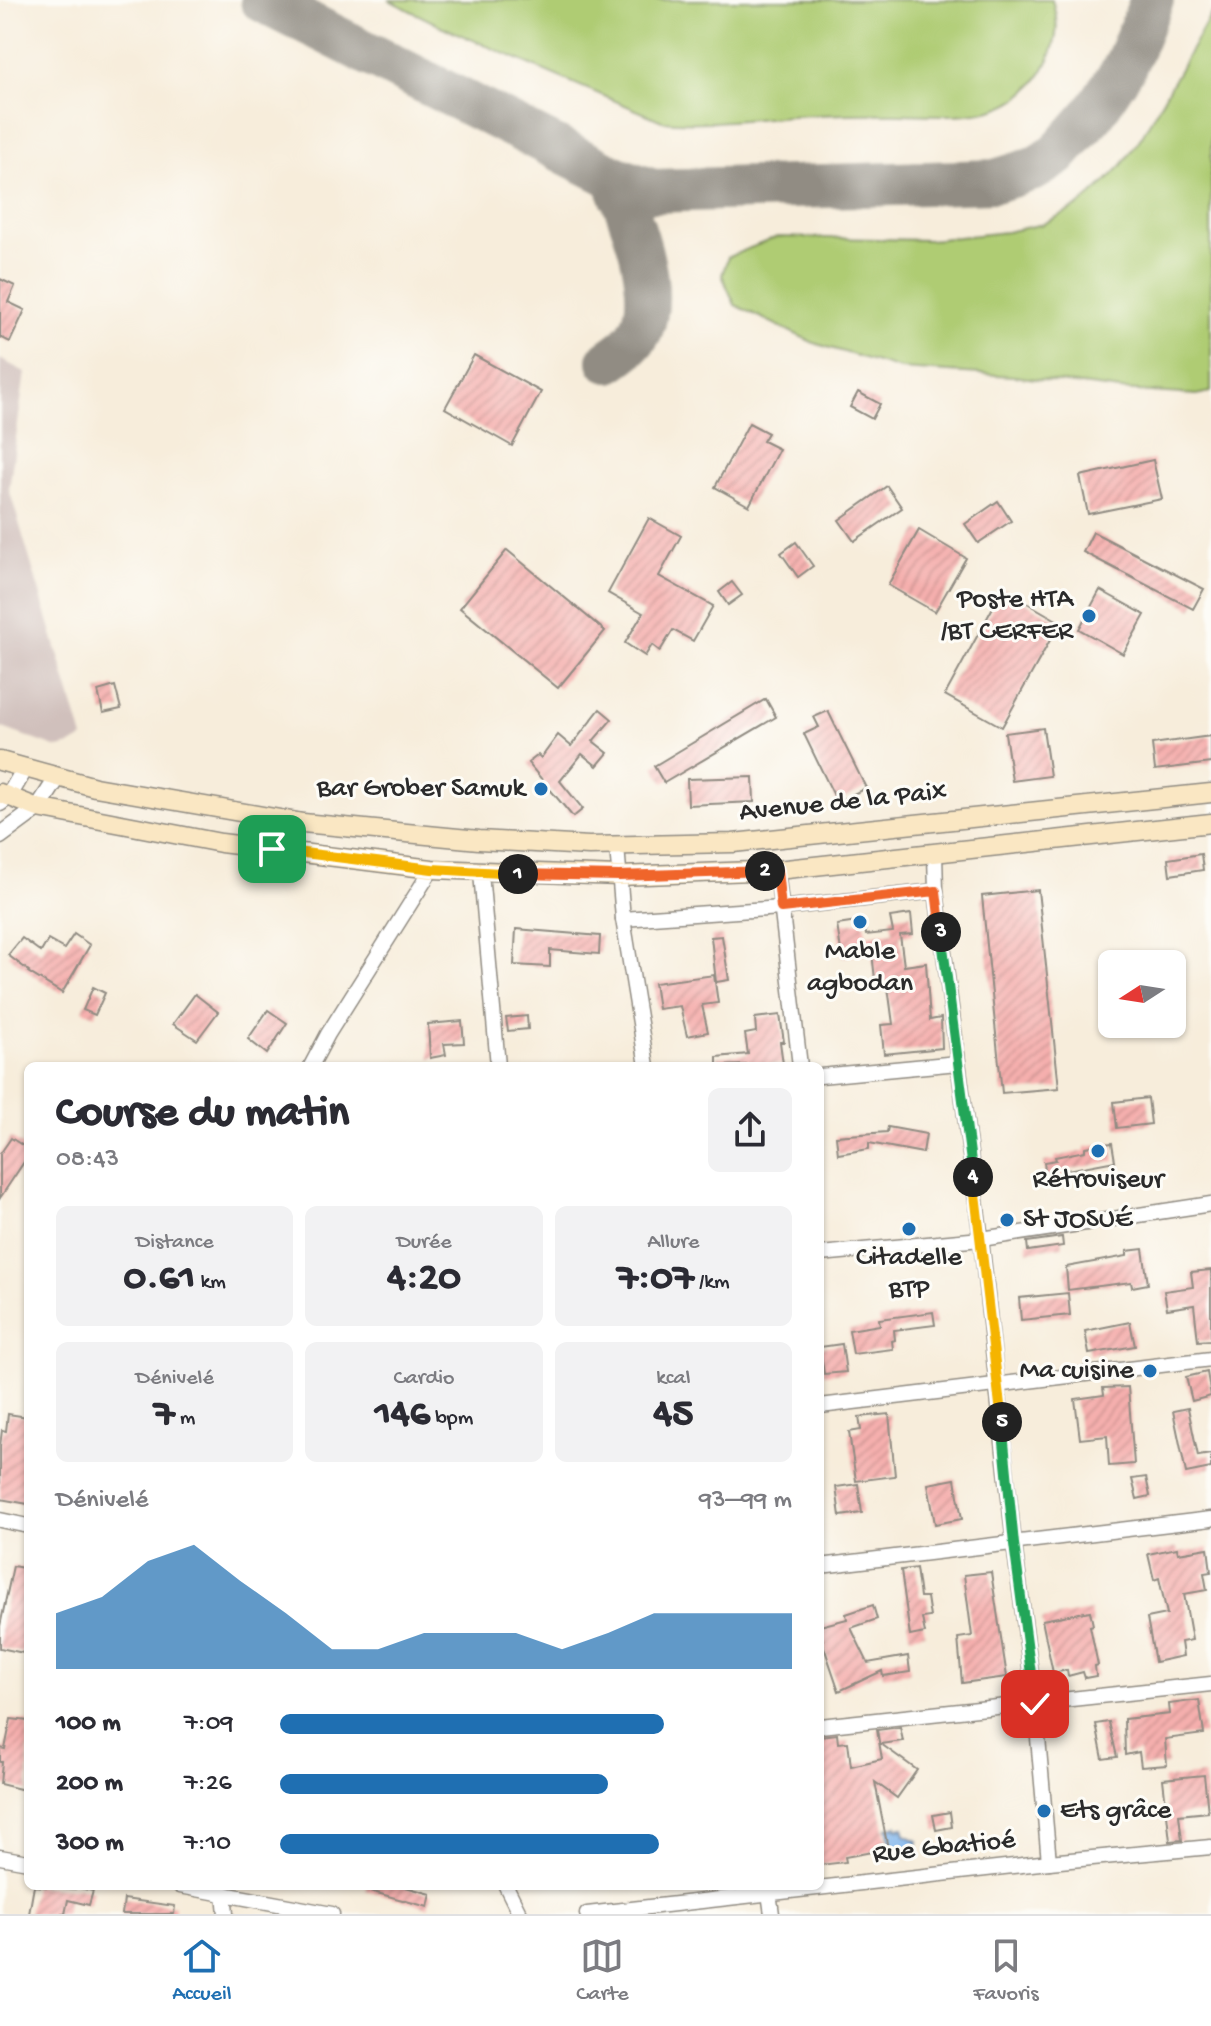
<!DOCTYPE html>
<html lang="fr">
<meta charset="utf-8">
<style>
body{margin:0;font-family:"Gochi Hand",sans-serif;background:#f2f2f3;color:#2b2b33;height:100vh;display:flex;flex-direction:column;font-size:30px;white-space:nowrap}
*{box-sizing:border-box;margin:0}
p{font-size:26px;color:#7c7c81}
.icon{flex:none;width:44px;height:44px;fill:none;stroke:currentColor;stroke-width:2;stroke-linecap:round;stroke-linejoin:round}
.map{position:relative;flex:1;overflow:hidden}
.details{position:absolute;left:24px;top:1062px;width:800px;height:828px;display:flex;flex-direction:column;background:#fff;border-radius:12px;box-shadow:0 2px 6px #0004}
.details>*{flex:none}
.needle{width:52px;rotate:258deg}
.buttons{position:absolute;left:1098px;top:950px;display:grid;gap:16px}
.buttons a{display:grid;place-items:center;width:88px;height:88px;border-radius:12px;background:#fff;box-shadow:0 2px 6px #0004;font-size:40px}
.pin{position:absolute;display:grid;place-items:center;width:68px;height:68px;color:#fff;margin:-34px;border-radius:16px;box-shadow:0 4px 12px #0006}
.km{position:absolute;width:40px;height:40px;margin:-20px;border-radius:50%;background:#222;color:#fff;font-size:22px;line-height:40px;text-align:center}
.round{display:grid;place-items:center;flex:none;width:84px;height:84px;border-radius:12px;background:#f2f2f3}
.summary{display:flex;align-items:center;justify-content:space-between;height:136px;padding:0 32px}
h1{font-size:44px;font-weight:800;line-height:60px}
.metrics{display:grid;grid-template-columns:repeat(3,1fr);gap:12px;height:136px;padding:8px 32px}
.metrics div{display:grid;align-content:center;border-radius:12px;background:#f2f2f3;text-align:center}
.metrics b{font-size:40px;font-weight:800}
.metrics small{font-size:22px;font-weight:400}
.metrics p{font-size:22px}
.chart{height:224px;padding:16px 32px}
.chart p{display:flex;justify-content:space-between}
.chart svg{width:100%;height:144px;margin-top:8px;fill:#1f6fb2;opacity:.7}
ul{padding:0 32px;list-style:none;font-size:26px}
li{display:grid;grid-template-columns:128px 96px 1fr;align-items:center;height:60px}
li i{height:20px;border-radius:10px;background:#1f6fb2}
.tabs{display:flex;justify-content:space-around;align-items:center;height:112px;border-top:2px solid #e1e1e2;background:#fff;font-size:22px;color:#7c7c81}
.tabs a{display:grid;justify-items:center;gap:4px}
.tabs .active{color:#1f6fb2}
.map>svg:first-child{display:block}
.industrial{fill:#d0c0bc}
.grass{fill:#afcc73;stroke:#6d7c4f;stroke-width:2}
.water{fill:url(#water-ripples);stroke:#546f8c;stroke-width:2}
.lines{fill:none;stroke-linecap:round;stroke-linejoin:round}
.taxiway{stroke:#918c83;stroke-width:44}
.building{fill:url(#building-hatch)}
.minor-casing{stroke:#918c83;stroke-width:17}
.tertiary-casing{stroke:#918c83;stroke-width:19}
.secondary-casing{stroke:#918c83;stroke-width:21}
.minor{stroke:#fff;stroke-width:14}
.tertiary{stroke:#fff;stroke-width:16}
.secondary{stroke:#fae7c3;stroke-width:18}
.split-1-casing{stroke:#fff;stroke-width:16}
.split-2-casing{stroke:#fff;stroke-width:16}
.split-3-casing{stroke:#fff;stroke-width:16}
.split-4-casing{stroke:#fff;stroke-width:16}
.split-5-casing{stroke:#fff;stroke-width:16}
.split-6-casing{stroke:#fff;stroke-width:16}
.split-1{stroke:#f5b400;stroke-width:10}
.split-2{stroke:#f0652b;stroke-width:10}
.split-3{stroke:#f0652b;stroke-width:10}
.split-4{stroke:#22a559;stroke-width:10}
.split-5{stroke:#f5b400;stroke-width:10}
.split-6{stroke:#22a559;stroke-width:10}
.poi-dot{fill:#1f6fb2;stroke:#fdfcf7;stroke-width:3}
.labels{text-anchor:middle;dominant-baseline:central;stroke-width:6;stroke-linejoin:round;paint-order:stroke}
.poi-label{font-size:28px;fill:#2b2b2b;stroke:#fdfcf7;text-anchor:end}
.street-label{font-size:28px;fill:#2b2b2b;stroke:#fdfcf7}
</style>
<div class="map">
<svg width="1211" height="1914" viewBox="0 0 1211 1914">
<defs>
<pattern id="water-ripples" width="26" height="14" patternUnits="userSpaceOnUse" patternTransform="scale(2)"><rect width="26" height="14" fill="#7db3ec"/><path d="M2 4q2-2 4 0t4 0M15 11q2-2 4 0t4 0" fill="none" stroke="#6792bf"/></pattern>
<pattern id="building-hatch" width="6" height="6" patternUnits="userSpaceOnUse" patternTransform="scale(2)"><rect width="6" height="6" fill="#f5afad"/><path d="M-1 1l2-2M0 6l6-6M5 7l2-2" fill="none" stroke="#d29795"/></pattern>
</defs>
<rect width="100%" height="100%" fill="#fdfcf7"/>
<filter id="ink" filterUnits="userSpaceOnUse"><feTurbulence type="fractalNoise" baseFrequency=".0125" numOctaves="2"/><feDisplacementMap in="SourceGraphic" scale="16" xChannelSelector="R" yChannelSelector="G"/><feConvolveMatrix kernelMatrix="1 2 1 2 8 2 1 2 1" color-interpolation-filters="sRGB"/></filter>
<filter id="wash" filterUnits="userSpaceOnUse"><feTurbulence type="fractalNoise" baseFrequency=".006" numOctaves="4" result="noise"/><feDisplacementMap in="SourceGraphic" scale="32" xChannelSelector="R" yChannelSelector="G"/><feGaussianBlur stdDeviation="1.8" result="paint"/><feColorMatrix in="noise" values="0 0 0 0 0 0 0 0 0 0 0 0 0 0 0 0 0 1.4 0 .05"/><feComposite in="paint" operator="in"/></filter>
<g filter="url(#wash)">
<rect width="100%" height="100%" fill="#f7eddb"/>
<polygon class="industrial" points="0,359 25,372 9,489 83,738 71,745 58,748 0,727"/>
<g class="grass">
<path d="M389,0h663c7,22 6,38 -3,59 -29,65 -89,56 -148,55 -29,-1 -58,0 -86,1 -51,1 -102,11 -153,6l-217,-93z"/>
<polygon points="1211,14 1211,392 1197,395 1120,390 1013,376 900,369 814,343 735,305 722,275 728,257 777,237 930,240 1006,232 1043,224 1077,207 1100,188 1122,165 1142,136"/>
</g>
<polygon class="water" points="897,1825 897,1828 903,1827 905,1835 918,1841 916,1849 893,1854 887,1828"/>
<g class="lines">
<g class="taxiway">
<polyline points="262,0 614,177 653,191 995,181 1034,169 1057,155 1094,113 1125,66 1152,0"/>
<path d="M609,361c13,-9 25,-17 32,-31 19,-42 -10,-112 -27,-153"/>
</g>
</g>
<g id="blocks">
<g class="building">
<polygon points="0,279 15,286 8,302 25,310 10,342 0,337"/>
<polygon points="474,355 541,392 512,446 445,408"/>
<polygon points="858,392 880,404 872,419 850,407"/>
<polygon points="749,423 768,433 763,441 779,449 749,506 715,487"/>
<polygon points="1153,460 1162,499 1088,514 1080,476"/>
<polygon points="887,486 902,508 854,541 839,520"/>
<polygon points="998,501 1011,521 978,543 965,524"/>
<polygon points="649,518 681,536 659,576 713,606 693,641 673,630 660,651 652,645 645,656 625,643 643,613 608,593"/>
<polygon points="919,530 966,558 935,612 888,585"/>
<polygon points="1093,532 1204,589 1193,609 1083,552"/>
<polygon points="796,542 813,566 798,577 781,553"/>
<polygon points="507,550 605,631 558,688 460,608"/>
<polygon points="732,582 742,595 728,605 719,592"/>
<polygon points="1003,589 1060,622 1002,727 945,695"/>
<polygon points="1100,590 1145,615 1123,654 1079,629"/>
<polygon points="115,686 121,709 103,713 98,691"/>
<polygon points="766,699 776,717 664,783 654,766"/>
<polygon points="600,709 612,719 593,741 608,753 597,766 582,754 560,781 583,809 573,817 528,763 538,755 541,758 558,735 571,746"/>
<polygon points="828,711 866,788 837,802 804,734 819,727 814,717"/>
<polygon points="1043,728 1050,776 1012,781 1005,733"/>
<polygon points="1211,736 1211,763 1155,770 1152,744"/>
<polygon points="753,777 754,802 688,805 687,779"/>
<polygon points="1201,854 1203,870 1170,875 1168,859"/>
<polygon points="1038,890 1059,1088 1002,1093 982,896"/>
<polygon points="911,914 913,934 900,935 904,966 926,963 930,1020 941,1018 942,1048 884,1054 881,1025 893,1024 888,987 876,988 872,953 842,957 837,925 864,921 866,935 893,932 890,917"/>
<polygon points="516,929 600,936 599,954 550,950 550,967 514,965"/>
<polygon points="74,934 90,945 62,993 28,972 29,971 8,955 22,938 41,952 48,940 64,949"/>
<polygon points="722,936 729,980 716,982 711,937"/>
<polygon points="714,975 718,1003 702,1005 708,1032 687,1036 680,1006 658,1009 654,983"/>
<polygon points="93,987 105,993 95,1015 83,1010"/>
<polygon points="195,994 218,1012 197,1040 173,1024"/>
<polygon points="268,1010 287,1023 267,1054 248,1039"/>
<polygon points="780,1015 784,1042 780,1042 783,1064 717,1066 717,1057 748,1054 745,1034 756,1032 755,1018"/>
<polygon points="527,1016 528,1029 508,1031 506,1018"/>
<polygon points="462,1021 464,1043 444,1044 446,1055 430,1058 428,1024"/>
<polygon points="1148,1098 1151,1124 1117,1128 1114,1102"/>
<polygon points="888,1127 926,1134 923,1153 869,1143 869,1149 838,1154 836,1136 887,1132"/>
<polygon points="11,1138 28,1149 28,1156 0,1198 0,1154"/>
<polygon points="1112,1143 1115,1161 1067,1170 1068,1174 1046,1178 1044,1162 1056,1160 1055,1157 1085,1151 1085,1147"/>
<polygon points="1062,1237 1063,1246 1028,1251 1027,1242"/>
<polygon points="1143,1249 1148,1284 1132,1287 1131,1282 1068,1290 1066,1267 1127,1256 1127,1251"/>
<polygon points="1211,1270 1211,1340 1198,1341 1194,1305 1167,1309 1164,1291 1193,1287 1191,1272"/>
<polygon points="1068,1293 1070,1315 1021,1320 1019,1298"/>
<polygon points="933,1312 935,1325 894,1330 895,1340 892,1341 893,1349 853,1354 849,1330 880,1325 879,1319"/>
<polygon points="1130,1322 1135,1346 1089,1354 1085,1331"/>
<polygon points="842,1344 846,1372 824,1374 820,1347"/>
<polygon points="1207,1372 1211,1396 1192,1401 1186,1377"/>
<polygon points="1128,1387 1134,1464 1109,1466 1107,1436 1080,1439 1075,1399 1104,1395 1103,1388"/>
<polygon points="1188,1408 1198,1456 1211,1454 1211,1468 1186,1473 1173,1411"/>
<polygon points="8,1414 28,1417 28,1504 0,1499 0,1446 2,1430 6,1431"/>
<polygon points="889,1414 895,1476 856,1481 849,1432 861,1430 859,1417"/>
<polygon points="1146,1477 1150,1496 1137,1499 1132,1479"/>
<polygon points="955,1479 962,1519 935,1524 928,1484"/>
<polygon points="858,1484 862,1513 840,1516 836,1487"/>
<polygon points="1177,1548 1178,1553 1208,1548 1211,1572 1204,1573 1207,1590 1184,1594 1192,1640 1181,1642 1183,1656 1155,1662 1147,1618 1167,1614 1159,1578 1154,1580 1148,1554"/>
<polygon points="13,1566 28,1569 28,1654 0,1648 0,1626"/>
<polygon points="916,1568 920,1597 927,1597 930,1617 922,1618 925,1633 910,1636 901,1570"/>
<polygon points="991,1572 1007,1677 962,1683 958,1638 972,1636 964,1575"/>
<polygon points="873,1605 877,1619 851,1628 868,1663 908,1656 910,1672 883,1676 882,1671 839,1691 824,1647 820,1626 847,1619 846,1614"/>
<polygon points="1090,1611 1093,1625 1090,1626 1098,1665 1095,1666 1096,1676 1085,1678 1083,1672 1068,1676 1067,1670 1053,1673 1042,1620"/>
<polygon points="1199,1700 1204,1734 1165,1739 1167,1765 1141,1767 1139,1752 1125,1755 1124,1719 1170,1714 1169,1704"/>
<polygon points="11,1719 28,1721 28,1791 0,1784 2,1762 0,1762 0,1748 5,1749"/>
<polygon points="1109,1722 1117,1757 1103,1759 1096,1724"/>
<polygon points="900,1727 903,1741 881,1744 917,1770 897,1798 875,1782 888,1849 845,1857 846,1862 820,1865 820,1736 837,1734 838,1743 848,1742 851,1766 882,1759 877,1730"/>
<polygon points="1204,1775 1208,1812 1179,1815 1182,1840 1170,1841 1163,1779"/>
<polygon points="950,1812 952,1827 936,1830 933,1815"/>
<polygon points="34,1886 75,1889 76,1887 93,1891 89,1905 68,1900 65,1914 29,1914"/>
<polygon points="367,1886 402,1886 431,1894 428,1907 366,1890"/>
<polygon points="124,1899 175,1906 174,1914 122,1914"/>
</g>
</g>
</g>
<g filter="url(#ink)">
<use href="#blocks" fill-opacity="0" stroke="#918c83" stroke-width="2"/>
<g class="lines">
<g class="minor-casing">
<g id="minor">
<polyline points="617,846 623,919 647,1066"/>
<polyline points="935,854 936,891 981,1239 1014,1544 1035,1704 1049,1862"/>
<polyline points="777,870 800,1066"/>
<polyline points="481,873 498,1066"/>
<polyline points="623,919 781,908 936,891"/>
<polyline points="311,1066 328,1034 432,869"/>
<polyline points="820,1076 958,1063"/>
<polyline points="820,1254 981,1239 1211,1204"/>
<polyline points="820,1406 1211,1359"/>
<polyline points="0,1520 28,1526"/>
<polyline points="820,1566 1211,1519"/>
<polyline points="820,1726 1211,1684"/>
<polyline points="0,1857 28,1862"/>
<polyline points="180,1886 332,1914"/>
<polyline points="506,1886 520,1914"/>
<polyline points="768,1886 772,1914"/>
<polyline points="224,1893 226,1914"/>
<polyline points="587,1914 1049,1862 1211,1847"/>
</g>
</g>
<g class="tertiary-casing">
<g id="tertiary">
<polyline points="0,803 9,796 24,770"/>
<polyline points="0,836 38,808 58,777"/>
</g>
</g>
<g class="secondary-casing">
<g id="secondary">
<polyline points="0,761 95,787 303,823 479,840 589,846 733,843 1211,793"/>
<polyline points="0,793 38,808 221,843 432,869 619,876 777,870 1211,823"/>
</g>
</g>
<use href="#minor" class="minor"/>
<use href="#tertiary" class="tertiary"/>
<use href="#secondary" class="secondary"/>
</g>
</g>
<g class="lines" filter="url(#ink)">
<g class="split-1-casing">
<polyline id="split-1" points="272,849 432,869 518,874"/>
</g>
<g class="split-2-casing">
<polyline id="split-2" points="518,874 619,876 765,871"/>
</g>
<g class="split-3-casing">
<polyline id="split-3" points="765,871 777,870 781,908 936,891 941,932"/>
</g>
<g class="split-4-casing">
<polyline id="split-4" points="941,932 973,1177"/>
</g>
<g class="split-5-casing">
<polyline id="split-5" points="973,1177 1002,1422"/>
</g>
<g class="split-6-casing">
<polyline id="split-6" points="1002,1422 1014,1544 1035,1704"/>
</g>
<use href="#split-1" class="split-1"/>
<use href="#split-2" class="split-2"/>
<use href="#split-3" class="split-3"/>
<use href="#split-4" class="split-4"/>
<use href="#split-5" class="split-5"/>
<use href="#split-6" class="split-6"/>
</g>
<g class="poi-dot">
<circle cx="1089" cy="616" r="8"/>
<circle cx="541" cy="789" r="8"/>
<circle cx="860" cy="922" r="8"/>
<circle cx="1098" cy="1151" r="8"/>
<circle cx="1007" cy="1220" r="8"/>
<circle cx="909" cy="1229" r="8"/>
<circle cx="1150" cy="1371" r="8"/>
<circle cx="1044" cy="1811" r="8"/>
</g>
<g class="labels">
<g class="poi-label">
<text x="1073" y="600">Poste HTA<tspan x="1073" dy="32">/BT CERFER</tspan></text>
<text x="525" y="789">Bar Grober Samuk</text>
<text x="860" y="952" text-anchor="middle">Mable<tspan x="860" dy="32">agbodan</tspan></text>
<text x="1098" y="1180" text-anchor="middle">Rétroviseur</text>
<text x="1023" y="1220" text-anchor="start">St JOSUÉ</text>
<text x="909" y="1258" text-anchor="middle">Citadelle<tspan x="909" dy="32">BTP</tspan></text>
<text x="1134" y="1371">Ma cuisine</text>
<text x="1060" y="1811" text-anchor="start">Ets grâce</text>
</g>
<g class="street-label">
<text transform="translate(843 803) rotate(-6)">Avenue de la Paix</text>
<text transform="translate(944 1848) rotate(-6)">Rue Gbatioé</text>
</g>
</g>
</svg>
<div class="buttons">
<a><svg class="needle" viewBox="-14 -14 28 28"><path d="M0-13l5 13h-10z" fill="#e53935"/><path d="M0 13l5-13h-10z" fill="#7c7c81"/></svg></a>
</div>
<div class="pin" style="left:272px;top:849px;background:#1e9e55"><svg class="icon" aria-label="arrive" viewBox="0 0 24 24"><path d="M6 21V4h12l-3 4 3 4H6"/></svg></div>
<div class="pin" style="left:1035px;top:1704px;background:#d93025"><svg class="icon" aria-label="check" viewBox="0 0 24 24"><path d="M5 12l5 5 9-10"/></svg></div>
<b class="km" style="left:518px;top:874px">1</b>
<b class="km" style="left:765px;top:871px">2</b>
<b class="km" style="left:941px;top:932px">3</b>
<b class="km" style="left:973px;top:1177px">4</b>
<b class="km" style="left:1002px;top:1422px">5</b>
<section class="details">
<div class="summary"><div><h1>Course du matin</h1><p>08:43</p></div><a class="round"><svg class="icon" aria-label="share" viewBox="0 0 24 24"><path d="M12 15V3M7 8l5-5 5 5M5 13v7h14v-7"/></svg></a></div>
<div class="metrics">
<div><p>Distance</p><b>0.61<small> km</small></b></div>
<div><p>Durée</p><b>4:20</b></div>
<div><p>Allure</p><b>7:07<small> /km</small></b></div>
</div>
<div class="metrics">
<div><p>Dénivelé</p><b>7<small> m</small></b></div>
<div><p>Cardio</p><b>146<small> bpm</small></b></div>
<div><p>kcal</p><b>45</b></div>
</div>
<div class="chart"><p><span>Dénivelé</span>93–99 m</p>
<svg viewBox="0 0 160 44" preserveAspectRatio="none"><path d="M0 44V27L10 22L20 11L30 6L40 17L50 27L60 38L70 38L80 33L90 33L100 33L110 38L120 33L130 27L140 27L150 27L160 27V44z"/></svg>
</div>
<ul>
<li><b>100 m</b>7:09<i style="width:75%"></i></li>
<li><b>200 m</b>7:26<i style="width:64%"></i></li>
<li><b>300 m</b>7:10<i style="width:74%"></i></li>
</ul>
</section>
</div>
<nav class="tabs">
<a class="active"><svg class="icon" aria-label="home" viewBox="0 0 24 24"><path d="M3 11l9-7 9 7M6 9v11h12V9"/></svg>Accueil</a>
<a><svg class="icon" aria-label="map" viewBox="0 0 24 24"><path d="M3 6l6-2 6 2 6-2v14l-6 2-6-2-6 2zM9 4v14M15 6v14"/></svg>Carte</a>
<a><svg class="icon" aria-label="saved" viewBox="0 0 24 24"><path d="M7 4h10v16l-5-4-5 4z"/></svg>Favoris</a>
</nav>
